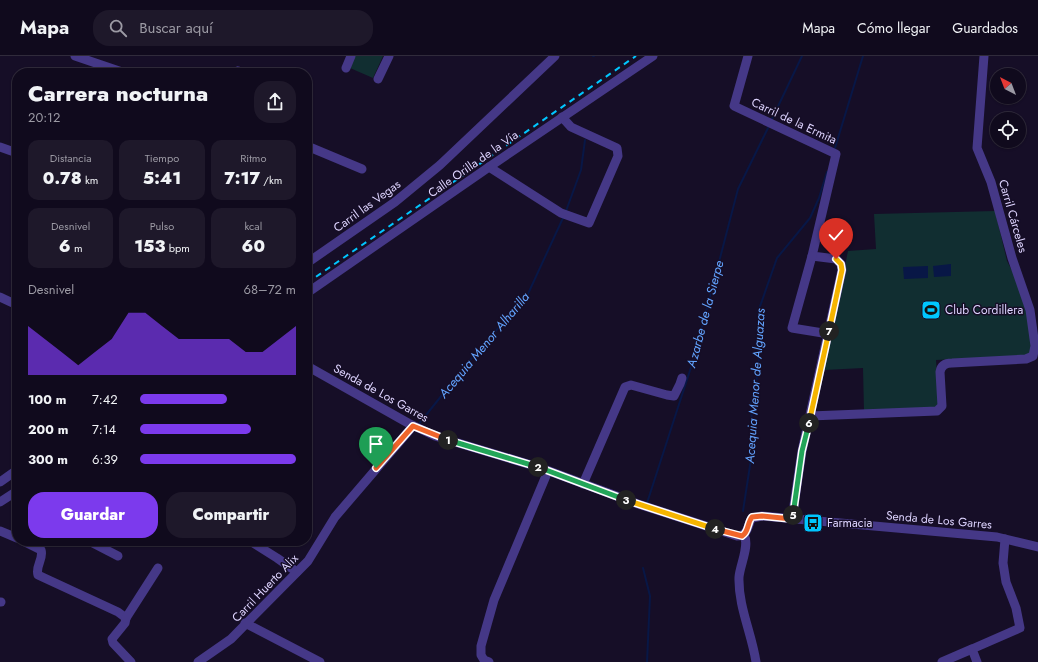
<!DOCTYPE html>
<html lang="es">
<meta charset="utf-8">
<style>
body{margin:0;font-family:Jost,sans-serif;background:#1e182a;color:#f1f3f6;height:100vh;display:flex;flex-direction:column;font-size:15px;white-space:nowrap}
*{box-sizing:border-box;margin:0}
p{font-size:13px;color:#9c9aa4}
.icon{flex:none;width:22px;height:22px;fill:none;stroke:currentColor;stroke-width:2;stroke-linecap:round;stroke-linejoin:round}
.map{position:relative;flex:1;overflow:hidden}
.panel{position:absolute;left:12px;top:12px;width:300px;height:478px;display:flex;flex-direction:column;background:#100a1d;border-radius:16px;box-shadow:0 1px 3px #0004,0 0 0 1px #302b3b}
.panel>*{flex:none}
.needle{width:26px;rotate:318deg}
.tools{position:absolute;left:990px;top:12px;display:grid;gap:8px}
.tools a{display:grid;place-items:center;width:36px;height:36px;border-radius:50%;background:#100a1d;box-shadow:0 1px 3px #0004,0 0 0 1px #302b3b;font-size:20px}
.pin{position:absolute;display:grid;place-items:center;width:34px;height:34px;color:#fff;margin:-41px -17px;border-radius:50% 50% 50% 0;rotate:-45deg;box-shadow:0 0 4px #0007}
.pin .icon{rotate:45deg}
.km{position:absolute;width:20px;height:20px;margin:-10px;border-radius:50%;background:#222;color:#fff;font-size:11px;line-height:20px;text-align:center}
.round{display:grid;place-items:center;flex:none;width:42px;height:42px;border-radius:16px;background:#1e182a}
.overview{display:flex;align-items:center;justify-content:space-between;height:68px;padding:0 16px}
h1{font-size:22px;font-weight:800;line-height:30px}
.stats{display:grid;grid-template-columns:repeat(3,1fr);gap:6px;height:68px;padding:4px 16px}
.stats div{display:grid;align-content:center;border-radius:10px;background:#1e182a;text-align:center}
.stats b{font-size:17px;font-weight:800}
.stats small{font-size:11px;font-weight:400}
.stats p{font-size:11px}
.chart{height:112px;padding:8px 16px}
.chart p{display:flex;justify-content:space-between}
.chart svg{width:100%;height:72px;margin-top:4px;fill:#7c3aed;opacity:.7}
.cta{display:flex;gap:8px;margin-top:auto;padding:8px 16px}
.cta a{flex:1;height:46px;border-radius:16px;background:#7c3aed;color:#fff;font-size:16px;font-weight:800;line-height:46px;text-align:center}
.cta a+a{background:#1e182a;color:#f1f3f6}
ul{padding:0 16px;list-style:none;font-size:13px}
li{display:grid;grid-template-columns:64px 48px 1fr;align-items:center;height:30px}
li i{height:10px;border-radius:5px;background:#7c3aed}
header{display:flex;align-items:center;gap:24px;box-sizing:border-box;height:56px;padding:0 20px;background:#100a1d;border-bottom:1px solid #302b3b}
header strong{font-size:19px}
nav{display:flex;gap:22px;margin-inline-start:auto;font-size:14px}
.search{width:280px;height:36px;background:#1e182a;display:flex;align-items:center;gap:10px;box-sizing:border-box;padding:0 14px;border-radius:16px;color:#9c9aa4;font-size:15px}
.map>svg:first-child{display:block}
.green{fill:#112e31}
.water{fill:#081746}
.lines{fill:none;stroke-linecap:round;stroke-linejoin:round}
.stream{stroke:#081746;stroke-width:2}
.minor{stroke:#453887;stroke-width:9}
.rail{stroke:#00c6ff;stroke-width:2;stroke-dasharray:6 5;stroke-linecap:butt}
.split-1-casing{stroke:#fff;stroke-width:8}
.split-2-casing{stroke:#fff;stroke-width:8}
.split-3-casing{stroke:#fff;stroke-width:8}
.split-4-casing{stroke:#fff;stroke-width:8}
.split-5-casing{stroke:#fff;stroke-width:8}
.split-6-casing{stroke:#fff;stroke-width:8}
.split-7-casing{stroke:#fff;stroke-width:8}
.split-8-casing{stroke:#fff;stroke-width:8}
.split-1{stroke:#f0652b;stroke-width:5}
.split-2{stroke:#22a559;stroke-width:5}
.split-3{stroke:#22a559;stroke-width:5}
.split-4{stroke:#f5b400;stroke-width:5}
.split-5{stroke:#f0652b;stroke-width:5}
.split-6{stroke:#22a559;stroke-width:5}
.split-7{stroke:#f5b400;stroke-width:5}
.split-8{stroke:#f5b400;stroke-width:5}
.labels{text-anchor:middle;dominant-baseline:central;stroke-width:3;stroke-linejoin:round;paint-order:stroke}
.street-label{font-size:12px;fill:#ded4ff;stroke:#160e27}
.poi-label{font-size:12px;fill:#ded4ff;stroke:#160e27;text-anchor:start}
.water-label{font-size:13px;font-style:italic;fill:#62a3ff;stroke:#160e27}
</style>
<header>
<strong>Mapa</strong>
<div class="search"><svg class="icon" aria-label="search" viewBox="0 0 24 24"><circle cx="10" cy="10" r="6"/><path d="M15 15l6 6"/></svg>Buscar aquí</div>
<nav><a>Mapa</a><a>Cómo llegar</a><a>Guardados</a></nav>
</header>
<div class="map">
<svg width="1038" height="606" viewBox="0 0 1038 606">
<rect width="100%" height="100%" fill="#160e27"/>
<g class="green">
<polygon points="355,0 383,0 373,22 350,12"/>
<polygon points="995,155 1007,205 1021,232 1025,246 1033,296 1030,299 936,304 939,351 864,355 863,312 824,314 848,195 876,193 874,158"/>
</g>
<g class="water">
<polygon points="951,208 951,220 934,221 933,210"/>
<polygon points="928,210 928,222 904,223 903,211"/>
</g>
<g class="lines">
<g class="stream">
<polyline points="593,0 594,0"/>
<polyline points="772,63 802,0"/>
<polyline points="835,92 863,0"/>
<polyline points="566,155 581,114 585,84"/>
<polyline points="418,369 475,298 527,240 563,162"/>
<polyline points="647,447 694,302 738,133 768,72"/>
<polyline points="743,455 753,390 751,348 759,312 758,256 777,202 810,162 819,142 827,116"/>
<polyline points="643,512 650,540 647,606"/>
</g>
<g class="minor">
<polyline points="75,0 125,17"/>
<polyline points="748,0 734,50 836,98 812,200 836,203 841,208 842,214 802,395 792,463"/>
<polyline points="346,12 351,0"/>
<polyline points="237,17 238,15 243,17"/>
<polyline points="378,23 389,0"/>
<polyline points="307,90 362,113"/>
<polyline points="0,91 17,97"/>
<polyline points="489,111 561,157 589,167 618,100 617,92 571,71 562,61"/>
<polyline points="812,200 792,272 829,278"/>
<polyline points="307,207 395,146 440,109 555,0"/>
<polyline points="307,237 489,111 653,0"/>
<polyline points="0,241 17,249"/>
<path d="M307,310l101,57 27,13 106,32 97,36 99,32c12,0 10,-11 15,-18l10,-2 235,21 41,10"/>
<path d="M810,360l127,-5 5,-5 -2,-34c1,-7 6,-9 12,-9l74,-4 7,-3 2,-10 -5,-36 -18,-52 -21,-76 -14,-34 7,-92"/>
<polyline points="0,426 17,414"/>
<polyline points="583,428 625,331 631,329 667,339 674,340 680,328 682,322"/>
<polyline points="0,446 17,435"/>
<polyline points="0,475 17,482"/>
<path d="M744,479c6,10 -4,30 -5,42 -1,29 13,57 17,85"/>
<path d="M23,485l18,9c3,9 -6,16 -3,25l80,37 8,6 -1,5 -13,16 1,4 18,19"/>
<polyline points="89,485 118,500"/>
<polyline points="250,485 277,502 297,516"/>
<polyline points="0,546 1,546"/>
<polyline points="126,562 158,512"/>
<polyline points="245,567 320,606"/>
<polyline points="198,606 231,583 308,505 335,461 413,370"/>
<polyline points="489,606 484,604 481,599 481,590 494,544 548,415"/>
<polyline points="942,606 972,593"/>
<polyline points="977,606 972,593 1020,572 1016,552 1006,526 1003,507 1005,483"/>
</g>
<polyline class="rail" points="307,227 636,0"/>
</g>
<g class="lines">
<g class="split-1-casing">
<polyline id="split-1" points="376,412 413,370 448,384"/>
</g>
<g class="split-2-casing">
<polyline id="split-2" points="448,384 538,411"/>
</g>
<g class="split-3-casing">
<polyline id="split-3" points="538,411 626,444"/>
</g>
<g class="split-4-casing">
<polyline id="split-4" points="626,444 715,473"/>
</g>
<g class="split-5-casing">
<path id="split-5" d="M715,473l27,7c7,-4 5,-13 10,-19l10,-1 30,3 1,-4"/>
</g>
<g class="split-6-casing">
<polyline id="split-6" points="793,459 802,395 809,367"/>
</g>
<g class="split-7-casing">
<polyline id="split-7" points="809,367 829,275"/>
</g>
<g class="split-8-casing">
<polyline id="split-8" points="829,275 842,214 841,208 836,203"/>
</g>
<use href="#split-1" class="split-1"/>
<use href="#split-2" class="split-2"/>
<use href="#split-3" class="split-3"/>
<use href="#split-4" class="split-4"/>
<use href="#split-5" class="split-5"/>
<use href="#split-6" class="split-6"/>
<use href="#split-7" class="split-7"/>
<use href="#split-8" class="split-8"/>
</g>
<defs>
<g id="stadium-square" transform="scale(1)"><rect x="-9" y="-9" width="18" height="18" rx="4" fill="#00c6ff" stroke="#160e27"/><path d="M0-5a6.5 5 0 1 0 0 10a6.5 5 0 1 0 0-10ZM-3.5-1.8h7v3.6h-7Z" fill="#111"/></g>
<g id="bus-square" transform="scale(1)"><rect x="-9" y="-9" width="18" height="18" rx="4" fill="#00c6ff" stroke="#160e27"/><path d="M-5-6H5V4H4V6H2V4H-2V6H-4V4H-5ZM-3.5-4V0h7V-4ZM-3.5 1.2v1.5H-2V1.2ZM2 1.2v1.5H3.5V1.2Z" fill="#111"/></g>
</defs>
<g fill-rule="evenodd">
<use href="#stadium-square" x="931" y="254"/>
<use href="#bus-square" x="813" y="467"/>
</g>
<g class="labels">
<g class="street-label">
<text transform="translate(794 65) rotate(25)">Carril de la Ermita</text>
<text transform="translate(473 108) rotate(-35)">Calle Orilla de la Vía</text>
<text transform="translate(367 150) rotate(-36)">Carril las Vegas</text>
<text transform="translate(1013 160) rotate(74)">Carril Cárceles</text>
<text transform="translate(381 337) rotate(29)">Senda de Los Garres</text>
<text transform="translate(939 464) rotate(5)">Senda de Los Garres</text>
<text transform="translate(265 532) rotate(-46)">Carril Huerto Alix</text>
</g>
<g class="poi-label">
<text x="945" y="254">Club Cordillera</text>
<text x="827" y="467">Farmacia</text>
</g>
<g class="water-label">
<text transform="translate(705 258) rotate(-75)">Azarbe de la Sierpe</text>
<text transform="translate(484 289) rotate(-50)">Acequia Menor Alharilla</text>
<text transform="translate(755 330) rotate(-86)">Acequia Menor de Alguazas</text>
</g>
</g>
</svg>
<div class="tools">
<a><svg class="needle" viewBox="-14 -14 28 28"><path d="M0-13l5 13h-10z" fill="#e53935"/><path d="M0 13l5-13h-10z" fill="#9c9aa4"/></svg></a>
<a><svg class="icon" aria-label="locate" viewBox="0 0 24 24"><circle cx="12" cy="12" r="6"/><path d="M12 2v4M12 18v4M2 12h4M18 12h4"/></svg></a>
</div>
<div class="pin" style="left:376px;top:412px;background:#1e9e55"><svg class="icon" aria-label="arrive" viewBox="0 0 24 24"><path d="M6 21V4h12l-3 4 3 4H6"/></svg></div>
<div class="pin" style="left:836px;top:203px;background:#d93025"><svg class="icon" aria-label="check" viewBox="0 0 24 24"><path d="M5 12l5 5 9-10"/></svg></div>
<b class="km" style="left:448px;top:384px">1</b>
<b class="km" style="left:538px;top:411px">2</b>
<b class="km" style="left:626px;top:444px">3</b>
<b class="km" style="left:715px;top:473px">4</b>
<b class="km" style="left:793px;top:459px">5</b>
<b class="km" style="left:809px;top:367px">6</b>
<b class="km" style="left:829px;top:275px">7</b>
<section class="panel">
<div class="overview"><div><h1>Carrera nocturna</h1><p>20:12</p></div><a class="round"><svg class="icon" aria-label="share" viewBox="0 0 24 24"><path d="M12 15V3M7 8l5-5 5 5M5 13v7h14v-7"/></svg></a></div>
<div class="stats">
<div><p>Distancia</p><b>0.78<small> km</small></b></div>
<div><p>Tiempo</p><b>5:41</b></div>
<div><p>Ritmo</p><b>7:17<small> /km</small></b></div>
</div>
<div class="stats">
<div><p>Desnivel</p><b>6<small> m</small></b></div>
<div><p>Pulso</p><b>153<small> bpm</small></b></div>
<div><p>kcal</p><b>60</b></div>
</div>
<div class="chart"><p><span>Desnivel</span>68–72 m</p>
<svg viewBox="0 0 160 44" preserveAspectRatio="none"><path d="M0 44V14L10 22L20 30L30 38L40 30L50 22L60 6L70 6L80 14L90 22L100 22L110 22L120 22L130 30L140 30L150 22L160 14V44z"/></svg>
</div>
<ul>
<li><b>100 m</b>7:42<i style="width:56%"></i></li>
<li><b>200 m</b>7:14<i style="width:71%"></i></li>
<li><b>300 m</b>6:39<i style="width:100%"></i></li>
</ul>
<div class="cta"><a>Guardar</a><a>Compartir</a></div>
</section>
</div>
